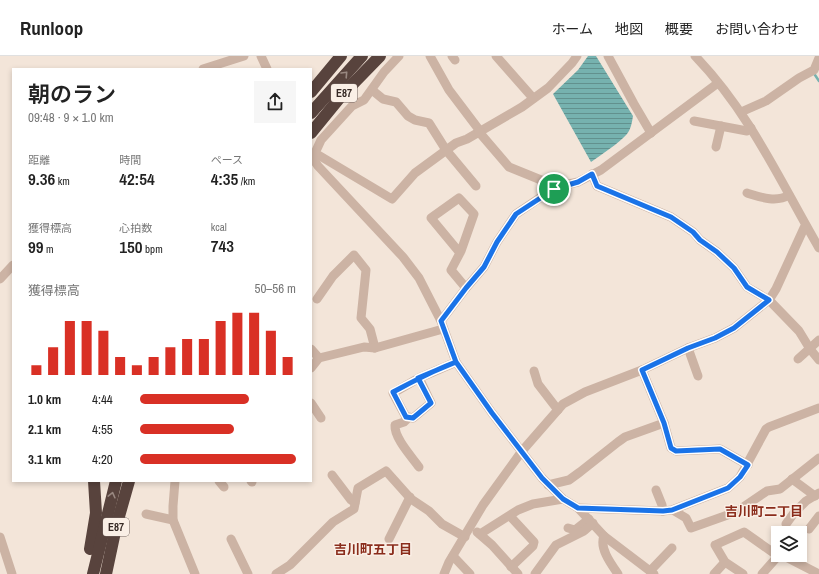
<!DOCTYPE html>
<html lang="ja">
<meta charset="utf-8">
<style>
body{margin:0;font-family:"Archivo Narrow","Noto Sans JP",sans-serif;background:#f6f6f6;color:#222;height:100vh;display:flex;flex-direction:column;font-size:15px;white-space:nowrap}
*{box-sizing:border-box;margin:0}
p{font-size:13px;color:#767676}
.icon{flex:none;width:22px;height:22px;fill:none;stroke:currentColor;stroke-width:2;stroke-linecap:round;stroke-linejoin:round}
.map{position:relative;flex:1;overflow:hidden}
.panel{position:absolute;left:12px;top:12px;width:300px;height:414px;display:flex;flex-direction:column;background:#fff;border-radius:0px;box-shadow:0 2px 6px #0003}
.panel>*{flex:none}
.tools{position:absolute;left:771px;top:470px;display:grid;gap:8px}
.tools a{display:grid;place-items:center;width:36px;height:36px;border-radius:0px;background:#fff;box-shadow:0 2px 6px #0003;font-size:20px}
.pin{position:absolute;display:grid;place-items:center;width:34px;height:34px;color:#fff;margin:-17px;border:2px solid #fff;border-radius:50%;box-shadow:0 1px 4px #0007}
.round{display:grid;place-items:center;flex:none;width:42px;height:42px;border-radius:0px;background:#f6f6f6}
.summary{display:flex;align-items:center;justify-content:space-between;height:68px;padding:0 16px}
h1{font-size:22px;font-weight:600;line-height:30px}
.stats{display:grid;grid-template-columns:repeat(3,1fr);gap:6px;height:68px;padding:4px 16px}
.stats div{display:grid;align-content:center}
.stats b{font-size:17px;font-weight:600}
.stats small{font-size:11px;font-weight:400}
.stats p{font-size:11px}
.chart{height:112px;padding:8px 16px}
.chart p{display:flex;justify-content:space-between}
.chart svg{width:100%;height:72px;margin-top:4px;stroke:#d93025;stroke-width:6}
ul{padding:0 16px;list-style:none;font-size:13px}
li{display:grid;grid-template-columns:64px 48px 1fr;align-items:center;height:30px}
li i{height:10px;border-radius:5px;background:#d93025}
header{display:flex;align-items:center;gap:24px;box-sizing:border-box;height:56px;padding:0 20px;background:#fff;border-bottom:1px solid #e0e0e0}
header strong{font-size:19px}
nav{display:flex;gap:22px;margin-inline-start:auto;font-size:14px}
.map>svg:first-child{display:block}
.water{fill:url(#water-rules)}
.lines{fill:none;stroke-linecap:round;stroke-linejoin:round}
.stream{stroke:#76b2af;stroke-width:2.5}
.minor{stroke:#ccb3a4;stroke-width:9}
.highway{stroke:#58433d;stroke-width:12}
.oneway{stroke:#998881}
.route-casing{stroke:#fff;stroke-width:8}
.route{stroke:#1a73e8;stroke-width:5}
.labels{text-anchor:middle;dominant-baseline:central;stroke-width:3;stroke-linejoin:round;paint-order:stroke}
.shield{fill:#faefe6;stroke:#726560;stroke-width:1}
.shield-label{font-size:11px;font-weight:bold;fill:#372a26}
.neighbourhood-label{font-size:13px;font-weight:bold;fill:#8a2c1b;stroke:#faefe6}
</style>
<header>
<strong>Runloop</strong>
<nav><a>ホーム</a><a>地図</a><a>概要</a><a>お問い合わせ</a></nav>
</header>
<div class="map">
<svg width="819" height="518" viewBox="0 0 819 518">
<defs>
<pattern id="water-rules" width="6" height="5" patternUnits="userSpaceOnUse"><rect width="6" height="5" fill="#76b2af"/><path d="M0 2.5h6" fill="none" stroke="#62918e"/></pattern>
</defs>
<rect width="100%" height="100%" fill="#f3e5d9"/>
<path class="water" d="M588,0h8l37,60c-1,6 -2,13 -6,18 -9,10 -25,20 -36,28l-38,-68 25,-24z"/>
<g class="lines">
<polyline class="stream" points="815,19 819,25"/>
<g class="minor">
<polyline points="261,0 267,13"/>
<polyline points="399,0 384,16 364,44 352,50 321,84 315,97 392,143 415,117 456,87 467,83 522,51 548,32 572,7 577,0"/>
<polyline points="430,0 449,34 480,75"/>
<polyline points="452,0 455,4"/>
<polyline points="496,0 533,42"/>
<polyline points="608,0 634,48 651,77"/>
<path d="M695,0c55,57 85,125 124,192"/>
<polyline points="203,13 244,0"/>
<polyline points="372,34 383,43 396,46 408,60 415,64 429,67 446,94 476,130"/>
<polyline points="741,56 766,45 799,22 814,14 819,2"/>
<polyline points="694,65 747,75 751,72"/>
<polyline points="479,76 509,111 546,126 554,133"/>
<polyline points="716,91 721,70"/>
<polyline points="315,97 312,101 318,110 403,201 419,222 441,265 456,306 492,357 542,422 563,443 578,452 604,480 654,518"/>
<polyline points="592,118 597,130 671,161 693,176 700,184 717,196 734,212 747,231 769,244 799,275 810,293 819,304"/>
<path d="M747,137c13,4 29,10 42,2"/>
<polyline points="460,197 431,162 459,142 474,158 461,195 451,214 466,232"/>
<polyline points="0,223 13,209"/>
<polyline points="317,243 333,220 354,199 366,214 361,262 370,273 375,292"/>
<polyline points="441,265 466,232 484,211 497,186 516,158 556,131 578,126 601,114 718,27"/>
<polyline points="688,292 698,320"/>
<polyline points="311,293 319,302"/>
<polyline points="798,303 819,284"/>
<polyline points="311,312 319,302 364,291 375,292 443,273"/>
<polyline points="642,314 664,367 671,392 676,395 720,393 748,409"/>
<polyline points="534,315 538,328 558,354"/>
<polyline points="419,322 431,347 413,362 406,361 393,337 419,322 456,306"/>
<polyline points="311,347 321,362"/>
<path d="M409,361l-5,5 -9,3c-1,13 17,32 24,42"/>
<polyline points="332,419 351,444 355,447"/>
<polyline points="792,423 815,440"/>
<polyline points="175,425 173,450 173,464 195,518"/>
<polyline points="219,425 224,431"/>
<polyline points="251,425 252,426"/>
<polyline points="548,429 569,424 580,416 618,386 625,381 664,367"/>
<polyline points="656,434 662,449 663,455"/>
<polyline points="578,452 663,455 672,454 728,432 740,421 766,373 769,371 819,352"/>
<polyline points="675,453 676,456 686,462 691,472 736,456 767,435 780,433 819,402"/>
<polyline points="146,458 173,464"/>
<polyline points="510,460 534,486 533,490 511,511"/>
<polyline points="786,468 794,457 806,445 819,437"/>
<polyline points="568,472 575,474 589,463"/>
<polyline points="809,473 819,460"/>
<polyline points="477,476 492,489 518,518"/>
<polyline points="480,478 518,454 533,448 563,443"/>
<path d="M604,480c-5,12 7,28 14,38"/>
<polyline points="0,481 12,518"/>
<polyline points="231,483 248,518"/>
<polyline points="389,483 410,441"/>
<polyline points="453,500 470,518"/>
<polyline points="778,500 786,501 819,518"/>
<polyline points="650,515 672,492"/>
<polyline points="276,518 290,509 333,466 354,453 358,432 386,415 411,443 429,455 442,468 465,481"/>
<polyline points="444,518 449,506 483,449 522,395 563,348 585,336 642,314 688,292 715,282 734,272 769,244 776,233 804,172 806,170"/>
<polyline points="535,518 556,489 584,475 593,467"/>
<polyline points="714,518 725,506"/>
<polyline points="743,518 725,506 715,489 744,476 778,500 762,518"/>
</g>
<g class="highway">
<polyline points="311,36 341,0"/>
<polyline points="311,57 362,0"/>
<polyline points="311,77 342,39 380,0"/>
<polyline points="90,493 96,457 94,425"/>
<polyline points="93,518 116,425"/>
<polyline points="106,518 116,471 129,425"/>
</g>
</g>
<defs><path id="oneway-chevron" d="M-2-3.5L2.5 0L-2 3.5" fill="none" stroke-width="1.6" stroke-linecap="round" stroke-linejoin="round"/></defs>
<g class="oneway">
<use href="#oneway-chevron" transform="translate(345 18) rotate(-47)"/>
<use href="#oneway-chevron" transform="translate(112 439) rotate(-76)"/>
</g>
<g class="lines">
<g class="route-casing">
<path id="route" d="M554,133l-38,25 -19,28 -13,25 -18,21 -25,33 15,41 -38,16 13,25 -18,15 -7,-1 -13,-25c21,-11 41,-22 63,-30l36,51 50,65 21,21 15,9 85,3 9,-1 56,-22 12,-11 8,-12 -28,-16 -44,2 -5,-3 -7,-25 -22,-53 46,-22 27,-10 19,-10 35,-28 -22,-13 -13,-19 -17,-16 -17,-12 -7,-8 -22,-15 -74,-31 -5,-12 -14,8 -24,7"/>
</g>
<use href="#route" class="route"/>
</g>
<g class="labels">
<g class="shield">
<rect x="331" y="28" width="26" height="18" rx="3"/>
<rect x="103" y="462" width="26" height="18" rx="3"/>
</g>
<g class="shield-label">
<text x="344" y="37">E87</text>
<text x="116" y="471">E87</text>
</g>
<g class="neighbourhood-label">
<text x="764" y="455">吉川町二丁目</text>
<text x="373" y="493">吉川町五丁目</text>
</g>
</g>
</svg>
<div class="tools">
<a><svg class="icon" aria-label="layers" viewBox="0 0 24 24"><path d="M12 4l9 5-9 5-9-5zM3 14l9 5 9-5"/></svg></a>
</div>
<div class="pin" style="left:554px;top:133px;background:#1e9e55"><svg class="icon" aria-label="arrive" viewBox="0 0 24 24"><path d="M6 21V4h12l-3 4 3 4H6"/></svg></div>
<section class="panel">
<div class="summary"><div><h1>朝のラン</h1><p>09:48 · 9 × 1.0 km</p></div><a class="round"><svg class="icon" aria-label="share" viewBox="0 0 24 24"><path d="M12 15V3M7 8l5-5 5 5M5 13v7h14v-7"/></svg></a></div>
<div class="stats">
<div><p>距離</p><b>9.36<small> km</small></b></div>
<div><p>時間</p><b>42:54</b></div>
<div><p>ペース</p><b>4:35<small> /km</small></b></div>
</div>
<div class="stats">
<div><p>獲得標高</p><b>99<small> m</small></b></div>
<div><p>心拍数</p><b>150<small> bpm</small></b></div>
<div><p>kcal</p><b>743</b></div>
</div>
<div class="chart"><p><span>獲得標高</span>50–56 m</p>
<svg viewBox="0 0 160 44" preserveAspectRatio="none"><path d="M5 44V38M15 44V27M25 44V11M35 44V11M45 44V17M55 44V33M65 44V38M75 44V33M85 44V27M95 44V22M105 44V22M115 44V11M125 44V6M135 44V6M145 44V17M155 44V33"/></svg>
</div>
<ul>
<li><b>1.0 km</b>4:44<i style="width:70%"></i></li>
<li><b>2.1 km</b>4:55<i style="width:60%"></i></li>
<li><b>3.1 km</b>4:20<i style="width:100%"></i></li>
</ul>
</section>
</div>
